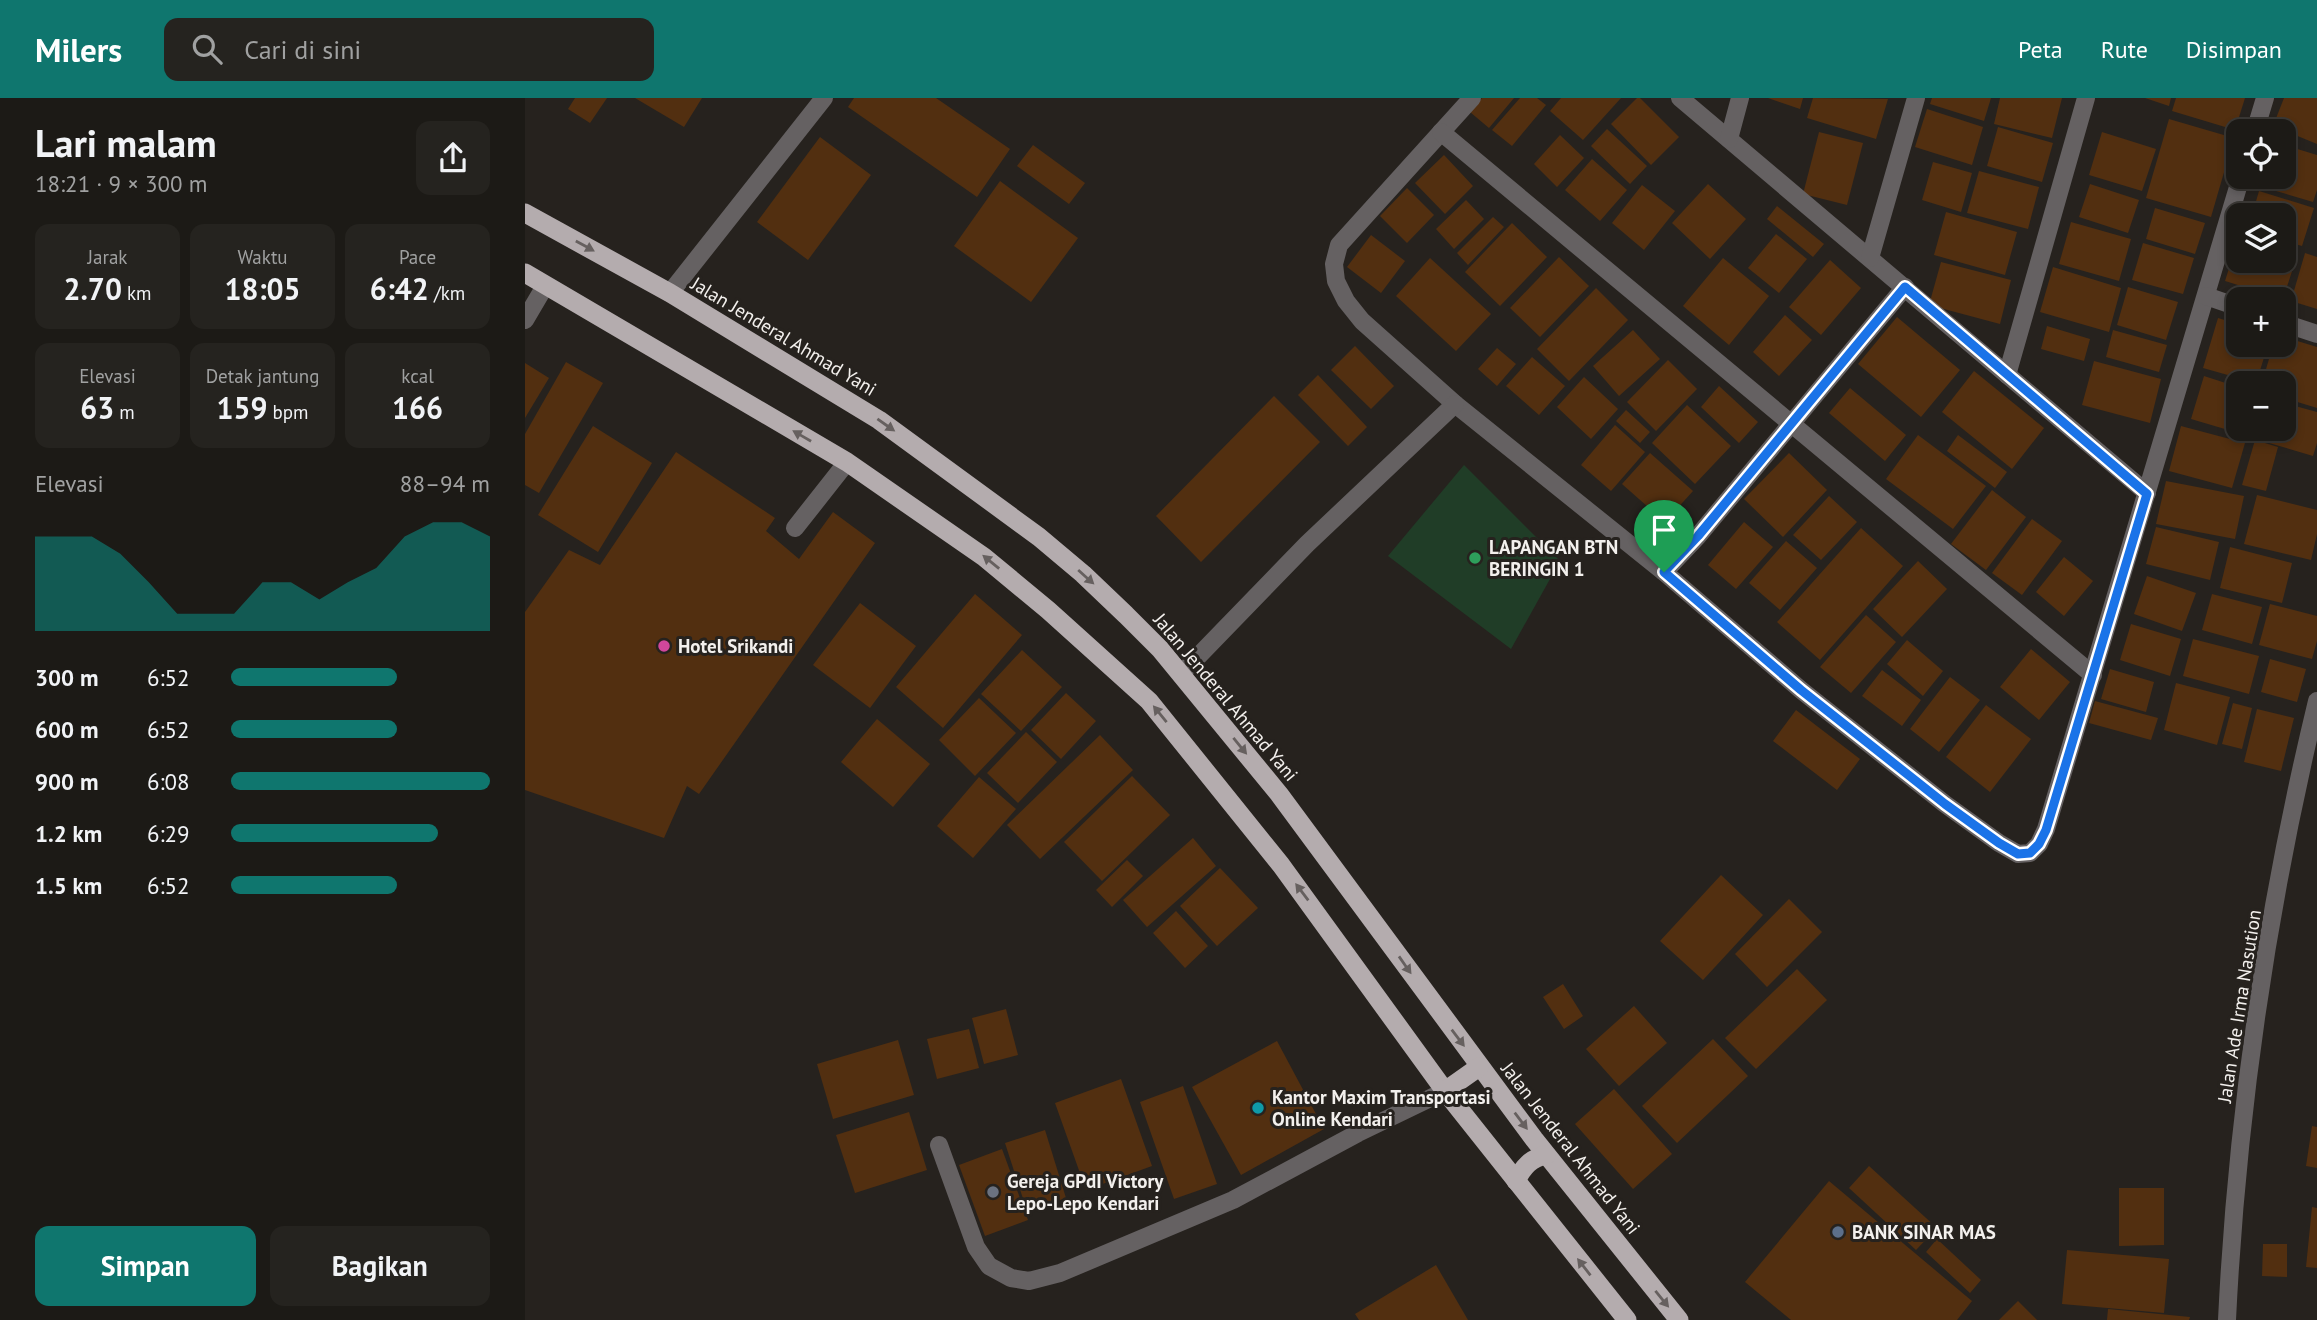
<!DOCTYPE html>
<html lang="id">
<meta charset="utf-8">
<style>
body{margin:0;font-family:"PT Sans",sans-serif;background:#25231f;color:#f1f3f6;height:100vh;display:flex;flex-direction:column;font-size:26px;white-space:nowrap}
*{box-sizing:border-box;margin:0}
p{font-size:23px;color:#a0a1a1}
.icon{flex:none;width:38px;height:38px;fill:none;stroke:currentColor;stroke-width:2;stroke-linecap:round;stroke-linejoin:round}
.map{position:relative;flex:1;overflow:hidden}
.sheet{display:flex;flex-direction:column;background:#1c1a16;width:525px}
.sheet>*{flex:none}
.controls{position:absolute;left:1701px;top:21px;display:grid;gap:14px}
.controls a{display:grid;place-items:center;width:70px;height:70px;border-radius:14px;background:#1c1a16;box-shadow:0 4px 10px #0003,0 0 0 2px #3a3835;font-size:35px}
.pin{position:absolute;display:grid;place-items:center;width:60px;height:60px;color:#fff;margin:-72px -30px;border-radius:50% 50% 50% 0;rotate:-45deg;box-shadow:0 0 7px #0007}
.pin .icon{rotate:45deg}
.round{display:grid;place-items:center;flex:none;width:74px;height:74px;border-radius:14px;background:#25231f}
.headline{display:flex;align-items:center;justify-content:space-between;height:119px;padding:0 35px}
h1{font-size:38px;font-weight:600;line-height:52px}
.stats{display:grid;grid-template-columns:repeat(3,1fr);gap:10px;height:119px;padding:7px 35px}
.stats div{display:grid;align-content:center;border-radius:14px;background:#25231f;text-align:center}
.stats b{font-size:30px;font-weight:600}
.stats small{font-size:19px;font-weight:400}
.stats p{font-size:19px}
.chart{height:196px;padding:14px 35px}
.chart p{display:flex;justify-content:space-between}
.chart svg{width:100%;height:126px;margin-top:7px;fill:#0f766e;opacity:.7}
.button{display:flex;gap:14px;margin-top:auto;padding:14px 35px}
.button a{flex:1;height:80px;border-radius:14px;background:#0f766e;color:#fff;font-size:28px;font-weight:600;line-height:80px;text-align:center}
.button a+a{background:#25231f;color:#f1f3f6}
ul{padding:0 35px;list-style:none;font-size:23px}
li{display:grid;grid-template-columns:112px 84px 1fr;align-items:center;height:52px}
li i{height:18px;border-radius:9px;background:#0f766e}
header{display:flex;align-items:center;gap:42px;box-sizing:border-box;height:98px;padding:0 35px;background:#0f766e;color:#fff}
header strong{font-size:33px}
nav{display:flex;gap:38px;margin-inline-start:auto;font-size:24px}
.search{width:490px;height:63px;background:#25231f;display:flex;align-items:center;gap:18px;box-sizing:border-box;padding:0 24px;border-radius:14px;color:#a0a1a1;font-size:26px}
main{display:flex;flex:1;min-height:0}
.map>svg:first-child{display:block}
.green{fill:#203d27}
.building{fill:#522f10}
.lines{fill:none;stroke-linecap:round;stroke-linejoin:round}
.minor{stroke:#656162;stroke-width:18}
.trunk{stroke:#b4acae;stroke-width:19}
.oneway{fill:#66605f}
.route-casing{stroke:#fff;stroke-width:14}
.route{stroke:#1a73e8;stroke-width:9}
.leisure-dot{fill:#2e9e5b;stroke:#26221e;stroke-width:2.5}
.hotel-dot{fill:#d1479c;stroke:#26221e;stroke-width:2.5}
.culture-dot{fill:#0f9aa8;stroke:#26221e;stroke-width:2.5}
.worship-dot{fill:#6b7280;stroke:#26221e;stroke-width:2.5}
.service-dot{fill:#5c6f8a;stroke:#26221e;stroke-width:2.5}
.labels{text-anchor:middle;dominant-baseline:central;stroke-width:6;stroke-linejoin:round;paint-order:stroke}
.street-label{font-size:19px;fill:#f3f0ed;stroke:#26221e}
.poi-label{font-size:19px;font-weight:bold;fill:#f3f0ed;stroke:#26221e;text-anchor:start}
</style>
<header>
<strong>Milers</strong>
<div class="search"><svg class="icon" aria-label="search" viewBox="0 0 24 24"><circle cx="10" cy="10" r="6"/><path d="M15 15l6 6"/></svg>Cari di sini</div>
<nav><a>Peta</a><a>Rute</a><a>Disimpan</a></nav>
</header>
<main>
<section class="sheet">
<div class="headline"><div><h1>Lari malam</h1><p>18:21 · 9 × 300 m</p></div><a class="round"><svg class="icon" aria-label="share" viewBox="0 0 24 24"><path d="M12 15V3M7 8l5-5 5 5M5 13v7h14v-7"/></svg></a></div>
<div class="stats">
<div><p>Jarak</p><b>2.70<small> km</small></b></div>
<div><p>Waktu</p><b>18:05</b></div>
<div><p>Pace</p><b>6:42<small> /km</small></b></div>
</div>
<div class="stats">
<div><p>Elevasi</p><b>63<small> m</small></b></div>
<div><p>Detak jantung</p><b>159<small> bpm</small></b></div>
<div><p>kcal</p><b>166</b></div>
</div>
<div class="chart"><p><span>Elevasi</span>88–94 m</p>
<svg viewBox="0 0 160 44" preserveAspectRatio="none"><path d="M0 44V11L10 11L20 11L30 17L40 27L50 38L60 38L70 38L80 27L90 27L100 33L110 27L120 22L130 11L140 6L150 6L160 11V44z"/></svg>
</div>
<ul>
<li><b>300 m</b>6:52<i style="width:64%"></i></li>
<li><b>600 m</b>6:52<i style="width:64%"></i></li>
<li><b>900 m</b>6:08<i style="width:100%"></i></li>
<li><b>1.2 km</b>6:29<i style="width:80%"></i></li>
<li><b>1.5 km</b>6:52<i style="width:64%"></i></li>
</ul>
<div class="button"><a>Simpan</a><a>Bagikan</a></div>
</section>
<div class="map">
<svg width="1792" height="1222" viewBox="0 0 1792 1222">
<rect width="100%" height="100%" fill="#26221e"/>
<polygon class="green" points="939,367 1035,463 986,551 863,458"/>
<g class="building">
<polygon points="50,0 82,0 65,25 43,11"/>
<polygon points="110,0 177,0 159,29"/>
<polygon points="329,0 411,0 485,51 452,99 323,9"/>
<polygon points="957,0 989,0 964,30 945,14"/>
<polygon points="995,0 1012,0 1021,7 987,48 967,32"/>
<polygon points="1036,0 1096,0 1058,42 1025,13"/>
<polygon points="1112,0 1115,0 1154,39 1126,67 1086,26"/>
<polygon points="1243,0 1278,0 1275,11"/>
<polygon points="1288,0 1363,1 1351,41 1282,20"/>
<polygon points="1407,0 1466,0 1459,23 1405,6"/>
<polygon points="1475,0 1537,0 1527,40 1469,26"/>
<polygon points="1620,0 1646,0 1644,8"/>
<polygon points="1651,0 1720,0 1710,32 1647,13"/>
<polygon points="1759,0 1792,0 1792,46 1748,28"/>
<polygon points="1402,11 1458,29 1447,67 1390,49"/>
<polygon points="1644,21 1709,40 1686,119 1621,100"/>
<polygon points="1473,29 1528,45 1517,84 1462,68"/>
<polygon points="1082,31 1122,68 1105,86 1066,48"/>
<polygon points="1294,34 1338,45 1322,107 1278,96"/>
<polygon points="1577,34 1631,51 1617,93 1564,77"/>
<polygon points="1035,37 1059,60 1032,89 1009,66"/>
<polygon points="295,39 346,77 283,162 232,124"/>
<polygon points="508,47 560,85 544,106 492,68"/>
<polygon points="1759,47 1792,57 1792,92 1788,104 1727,86 1729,79 1759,79"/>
<polygon points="919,57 948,88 920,116 890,85"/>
<polygon points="1067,61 1102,92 1075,123 1040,92"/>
<polygon points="1408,64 1447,75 1436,114 1397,102"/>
<polygon points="1454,73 1514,89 1503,131 1442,115"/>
<polygon points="475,83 553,140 506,204 429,148"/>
<polygon points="1183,86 1221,121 1185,161 1147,125"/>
<polygon points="1565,86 1614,102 1603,135 1554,119"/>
<polygon points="1117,87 1150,113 1119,152 1087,125"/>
<polygon points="882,90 909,117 882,145 855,118"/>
<polygon points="1734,93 1789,110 1777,148 1759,143 1759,117 1727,117"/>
<polygon points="941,102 959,121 929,151 911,131"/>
<polygon points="1252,108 1299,146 1288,159 1242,121"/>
<polygon points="1630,110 1680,125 1670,156 1621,141"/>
<polygon points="1421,114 1492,134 1480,177 1409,157"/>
<polygon points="968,119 979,129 943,167 932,155"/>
<polygon points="1546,124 1606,141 1594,183 1534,166"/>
<polygon points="987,125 1022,159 975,208 940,174"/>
<polygon points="1251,136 1282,161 1254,195 1223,170"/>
<polygon points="846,137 880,163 856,195 822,169"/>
<polygon points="1713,142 1713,163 1759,163 1759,150 1773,155 1758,201 1700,183"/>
<polygon points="1618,145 1669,160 1658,196 1607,182"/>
<polygon points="1780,155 1792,159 1792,211 1766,203"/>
<polygon points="1034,159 1064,188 1015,239 985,210"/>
<polygon points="905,160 966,216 931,253 871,198"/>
<polygon points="1198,160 1244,198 1204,247 1158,208"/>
<polygon points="1305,162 1336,190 1296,237 1264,209"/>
<polygon points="1416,164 1486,182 1475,226 1404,207"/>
<polygon points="1528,169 1596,190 1584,234 1515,214"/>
<polygon points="1603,189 1653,204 1641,242 1592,227"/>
<polygon points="1071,190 1103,222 1044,283 1012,251"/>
<polygon points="1260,217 1287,242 1254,278 1228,254"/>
<polygon points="1372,219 1435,272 1396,319 1333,266"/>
<polygon points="1693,220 1713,226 1713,247 1743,247 1731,285 1678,270"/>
<polygon points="1522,228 1565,241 1559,263 1516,251"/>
<polygon points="1108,232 1135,261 1094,298 1068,268"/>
<polygon points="1588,232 1642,247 1634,274 1581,259"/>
<polygon points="1759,239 1792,249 1792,310 1759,300 1759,285 1737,285 1748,247 1759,247"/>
<polygon points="830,248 869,288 846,311 806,272"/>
<polygon points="972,250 991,266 972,288 953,271"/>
<polygon points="1007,259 1040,288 1014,317 981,288"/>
<polygon points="1143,262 1172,291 1131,333 1102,304"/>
<polygon points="1569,263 1636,281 1625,325 1557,307"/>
<polygon points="41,264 78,285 14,395 0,387 0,336"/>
<polygon points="0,265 24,280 0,320"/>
<polygon points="1449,273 1519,330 1487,371 1417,314"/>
<polygon points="793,277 842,329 823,348 773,297"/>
<polygon points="1679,278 1713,289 1713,331 1721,331 1720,337 1666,321"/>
<polygon points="1059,279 1093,311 1066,341 1032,309"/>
<polygon points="1194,288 1233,324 1214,345 1176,309"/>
<polygon points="1325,290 1381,337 1360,363 1304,315"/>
<polygon points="749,298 795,344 676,464 631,418"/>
<polygon points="1759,305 1792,314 1792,345 1788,358 1727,340 1730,331 1759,331"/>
<polygon points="1162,307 1206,348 1170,386 1127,345"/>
<polygon points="1101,312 1125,334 1115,345 1091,323"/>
<polygon points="1090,327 1120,354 1086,393 1056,367"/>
<polygon points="68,328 127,365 73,454 13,417"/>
<polygon points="1656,328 1720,345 1707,390 1644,373"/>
<polygon points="1393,337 1461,388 1428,431 1361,381"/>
<polygon points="1433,337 1482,374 1470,390 1422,353"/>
<polygon points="1730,342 1753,349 1741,393 1717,387"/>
<polygon points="151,354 250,420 241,433 274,461 308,414 350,445 174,696 162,688 139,740 0,692 0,514 44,452 75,467"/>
<polygon points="1125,355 1168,393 1140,424 1097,386"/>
<polygon points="1264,355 1302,392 1258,439 1219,401"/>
<polygon points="1641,383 1719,398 1710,441 1631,426"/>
<polygon points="1467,392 1501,419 1461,472 1426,446"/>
<polygon points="1732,397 1792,412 1792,436 1786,462 1719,446"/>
<polygon points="1304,398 1332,424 1296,462 1268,437"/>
<polygon points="1507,421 1537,443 1497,497 1467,475"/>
<polygon points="1219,424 1248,449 1211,491 1183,467"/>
<polygon points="1631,429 1694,444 1685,482 1621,466"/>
<polygon points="1336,430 1378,468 1295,562 1252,524"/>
<polygon points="1261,443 1292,470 1255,512 1224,485"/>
<polygon points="1705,449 1767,465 1757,505 1695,490"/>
<polygon points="1539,459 1568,483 1539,518 1511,494"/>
<polygon points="1393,463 1422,491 1377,539 1348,511"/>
<polygon points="1622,478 1671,495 1657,533 1609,516"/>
<polygon points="450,496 497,537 418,630 371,589"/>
<polygon points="1687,496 1737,509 1727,546 1677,532"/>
<polygon points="335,505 391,548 345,610 288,567"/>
<polygon points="1745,506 1792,518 1792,543 1787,561 1734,547"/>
<polygon points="1341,517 1371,544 1326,595 1295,569"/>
<polygon points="1606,526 1656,541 1645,578 1595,562"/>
<polygon points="1668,541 1734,558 1724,596 1658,578"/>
<polygon points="1382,542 1418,573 1398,598 1362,566"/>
<polygon points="1506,551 1545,584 1514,622 1475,589"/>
<polygon points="497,552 537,589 496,633 456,596"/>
<polygon points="1745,561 1781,571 1772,604 1736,594"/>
<polygon points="1585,571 1629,584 1621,614 1576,601"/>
<polygon points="1357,572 1396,602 1377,628 1337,598"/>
<polygon points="1425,579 1455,602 1414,654 1385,631"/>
<polygon points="1651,585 1705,599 1692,647 1639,632"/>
<polygon points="541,595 571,623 536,661 506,632"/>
<polygon points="454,600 491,635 450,678 414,642"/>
<polygon points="1570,603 1633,620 1626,642 1564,625"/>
<polygon points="1708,605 1727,610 1717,651 1697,646"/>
<polygon points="1461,607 1506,641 1465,694 1421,659"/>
<polygon points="1732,611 1769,620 1756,673 1719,664"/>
<polygon points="1271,612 1335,661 1312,692 1248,643"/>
<polygon points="352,621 405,666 368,709 316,664"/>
<polygon points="501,634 532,664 493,705 462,675"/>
<polygon points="575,637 608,672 515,761 482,727"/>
<polygon points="607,678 645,717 577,783 539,744"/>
<polygon points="454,679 491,711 448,760 412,728"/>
<polygon points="668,740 691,768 622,829 598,802"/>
<polygon points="602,762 618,778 587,809 571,792"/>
<polygon points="695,770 733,810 692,848 655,808"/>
<polygon points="1196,777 1238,817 1178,882 1135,843"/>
<polygon points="1264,801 1297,834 1242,889 1210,856"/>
<polygon points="651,813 683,848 660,870 628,835"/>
<polygon points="1272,871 1302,902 1231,971 1200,940"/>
<polygon points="1038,886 1058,918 1039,931 1018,899"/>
<polygon points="1109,908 1142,945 1094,988 1061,951"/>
<polygon points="481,911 493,957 459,966 447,920"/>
<polygon points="444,931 454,970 412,981 402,941"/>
<polygon points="1188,941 1223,978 1152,1045 1117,1008"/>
<polygon points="373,942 389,997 308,1021 292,966"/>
<polygon points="752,943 799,1031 716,1077 667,989"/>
<polygon points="596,981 627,1068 561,1092 530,1005"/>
<polygon points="658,988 692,1086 649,1101 615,1004"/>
<polygon points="1089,991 1147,1056 1108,1091 1050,1026"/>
<polygon points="384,1014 402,1072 330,1095 311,1037"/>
<polygon points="1787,1028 1792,1029 1792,1070 1781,1068"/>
<polygon points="520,1032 541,1100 502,1113 480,1045"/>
<polygon points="477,1051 503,1122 460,1138 434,1067"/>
<polygon points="1344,1068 1412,1130 1391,1152 1324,1090"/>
<polygon points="1304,1083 1447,1203 1432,1222 1266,1222 1220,1184"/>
<polygon points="1594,1090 1639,1090 1639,1147 1594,1148"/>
<polygon points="1787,1109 1792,1110 1792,1170 1781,1169"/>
<polygon points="1412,1141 1456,1182 1445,1195 1401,1154"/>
<polygon points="1738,1146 1762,1146 1762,1179 1737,1178"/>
<polygon points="1542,1152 1644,1161 1639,1215 1537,1206"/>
<polygon points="911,1167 943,1222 834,1222 830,1216"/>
<polygon points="1493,1203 1512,1222 1474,1222"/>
<polygon points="1583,1211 1665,1219 1664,1222 1582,1222"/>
</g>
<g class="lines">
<g class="minor">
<polyline points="947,0 814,147 809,166 811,183 821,203 837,223 930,306 1139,474 1276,592 1420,706 1474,745 1493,756 1505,755 1514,746 1521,731 1716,79"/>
<polyline points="1155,0 1622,395"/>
<polyline points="1730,33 1740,0"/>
<polyline points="916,34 1568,577"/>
<polyline points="1204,41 1215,0"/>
<polyline points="1345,160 1391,0"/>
<polyline points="145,195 299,0"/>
<polyline points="1681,198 1713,209"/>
<polyline points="0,222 20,188"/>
<polyline points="1759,225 1792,236"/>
<polyline points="1482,277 1561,0"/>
<polyline points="270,430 322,364"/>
<polyline points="1139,474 1173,438 1380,189"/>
<polyline points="656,576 782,446 930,306"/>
<polyline points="414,1047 451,1149 464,1168 486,1180 504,1183 535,1175 708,1102 833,1035 920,993"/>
<path d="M1702,1222c10,-208 41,-416 90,-619"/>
</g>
<g class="trunk">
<polyline points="0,115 145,195 354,322 514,439 558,476 601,517 635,551 754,696 1009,1041 1154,1222"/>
<polyline points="0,175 322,364 459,459 523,512 624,603 756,767 920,993 1102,1222"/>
<polyline points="920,993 954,969"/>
<path d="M991,1083c7,-14 15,-23 30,-26"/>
</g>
</g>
<defs><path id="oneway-solid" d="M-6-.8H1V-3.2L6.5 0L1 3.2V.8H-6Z" transform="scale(1.75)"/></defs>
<g class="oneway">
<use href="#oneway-solid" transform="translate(60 148) rotate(29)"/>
<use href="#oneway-solid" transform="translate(361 327) rotate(35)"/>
<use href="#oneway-solid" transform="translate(277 338) rotate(-150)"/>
<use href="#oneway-solid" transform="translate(466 464) rotate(-141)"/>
<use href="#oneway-solid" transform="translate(561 479) rotate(42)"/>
<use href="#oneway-solid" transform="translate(635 616) rotate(-129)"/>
<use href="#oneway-solid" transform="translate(715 648) rotate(51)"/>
<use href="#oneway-solid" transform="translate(777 794) rotate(-127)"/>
<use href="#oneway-solid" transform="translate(880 867) rotate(55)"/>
<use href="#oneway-solid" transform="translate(933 940) rotate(53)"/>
<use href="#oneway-solid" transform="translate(996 1023) rotate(53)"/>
<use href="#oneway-solid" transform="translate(1059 1169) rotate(-128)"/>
<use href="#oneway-solid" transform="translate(1137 1201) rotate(51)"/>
</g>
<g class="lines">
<g class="route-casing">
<polygon id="route" points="1380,189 1622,396 1521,732 1514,746 1505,755 1493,756 1474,745 1420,706 1276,592 1139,474 1173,438"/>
</g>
<use href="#route" class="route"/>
</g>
<circle class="leisure-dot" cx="950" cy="460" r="7"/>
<circle class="hotel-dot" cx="139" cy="548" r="7"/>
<circle class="culture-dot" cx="733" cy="1010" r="7"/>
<circle class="worship-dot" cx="468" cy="1094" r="7"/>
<circle class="service-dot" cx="1313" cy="1134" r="7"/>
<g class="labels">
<g class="street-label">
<text transform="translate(259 238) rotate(31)">Jalan Jenderal Ahmad Yani</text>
<text transform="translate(701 599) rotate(50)">Jalan Jenderal Ahmad Yani</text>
<text transform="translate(1714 908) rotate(-81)">Jalan Ade Irma Nasution</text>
<text transform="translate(1046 1050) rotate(52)">Jalan Jenderal Ahmad Yani</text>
</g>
<g class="poi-label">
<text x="964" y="449">LAPANGAN BTN<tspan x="964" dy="22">BERINGIN 1</tspan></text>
<text x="153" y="548">Hotel Srikandi</text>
<text x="747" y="999">Kantor Maxim Transportasi<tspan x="747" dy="22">Online Kendari</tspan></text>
<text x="482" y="1083">Gereja GPdI Victory<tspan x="482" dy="22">Lepo-Lepo Kendari</tspan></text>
<text x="1327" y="1134">BANK SINAR MAS</text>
</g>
</g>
</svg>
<div class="controls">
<a><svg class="icon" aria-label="locate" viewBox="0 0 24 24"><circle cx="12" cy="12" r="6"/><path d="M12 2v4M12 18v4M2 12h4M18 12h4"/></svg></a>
<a><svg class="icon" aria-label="layers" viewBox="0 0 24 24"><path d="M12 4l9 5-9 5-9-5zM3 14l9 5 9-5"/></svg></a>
<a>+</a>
<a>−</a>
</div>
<div class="pin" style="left:1139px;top:474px;background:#1e9e55"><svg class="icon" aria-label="arrive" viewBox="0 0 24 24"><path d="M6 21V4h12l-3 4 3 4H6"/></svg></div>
</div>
</main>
